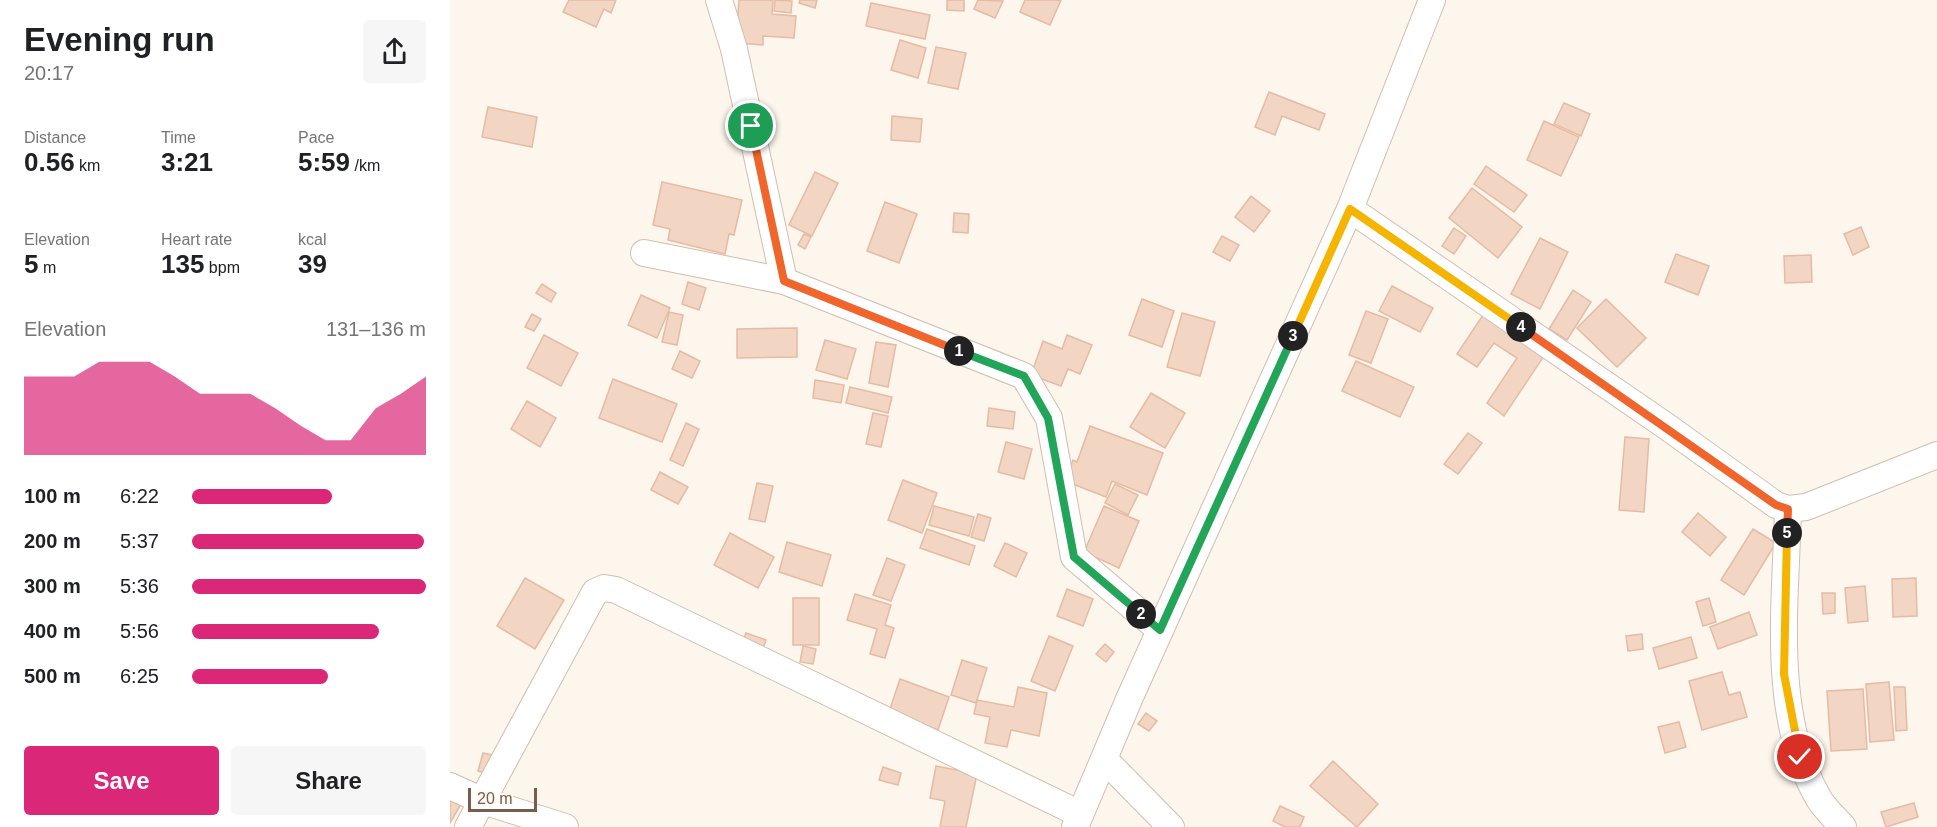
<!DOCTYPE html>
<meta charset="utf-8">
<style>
body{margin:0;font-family:Helvetica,sans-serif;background:#f6f6f6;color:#202124;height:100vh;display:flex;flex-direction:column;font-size:22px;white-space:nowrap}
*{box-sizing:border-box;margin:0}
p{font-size:20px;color:#757577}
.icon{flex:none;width:33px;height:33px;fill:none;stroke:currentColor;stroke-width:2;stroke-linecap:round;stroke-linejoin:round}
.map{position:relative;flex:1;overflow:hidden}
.side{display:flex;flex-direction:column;background:#fff;width:450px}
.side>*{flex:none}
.scale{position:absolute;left:18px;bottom:15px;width:69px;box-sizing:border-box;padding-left:6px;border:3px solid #7a5c4d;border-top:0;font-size:16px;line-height:21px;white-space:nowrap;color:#7a5c4d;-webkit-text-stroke:4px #fffaf3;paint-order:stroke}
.pin{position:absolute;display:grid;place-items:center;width:51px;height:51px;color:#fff;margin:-26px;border:3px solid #fff;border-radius:50%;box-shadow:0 2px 6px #0007}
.km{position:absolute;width:30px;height:30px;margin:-15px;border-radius:50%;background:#222;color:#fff;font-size:16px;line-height:30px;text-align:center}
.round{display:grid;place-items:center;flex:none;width:63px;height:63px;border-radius:6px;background:#f6f6f6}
.overview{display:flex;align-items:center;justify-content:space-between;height:102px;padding:0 24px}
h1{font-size:33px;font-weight:800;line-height:45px}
.figures{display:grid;grid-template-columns:repeat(3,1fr);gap:9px;height:102px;padding:6px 24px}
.figures div{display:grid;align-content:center}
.figures b{font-size:26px;font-weight:800}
.figures small{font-size:16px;font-weight:400}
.figures p{font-size:16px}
.chart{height:168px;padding:12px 24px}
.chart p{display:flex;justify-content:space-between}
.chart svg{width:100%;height:108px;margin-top:6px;fill:#db2777;opacity:.7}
.primary-button{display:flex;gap:12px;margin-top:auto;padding:12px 24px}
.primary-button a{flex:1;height:69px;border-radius:6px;background:#db2777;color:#fff;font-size:24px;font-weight:800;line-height:69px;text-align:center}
.primary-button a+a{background:#f6f6f6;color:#202124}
ul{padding:0 24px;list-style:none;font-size:20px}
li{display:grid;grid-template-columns:96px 72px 1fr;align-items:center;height:45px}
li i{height:15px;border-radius:8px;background:#db2777}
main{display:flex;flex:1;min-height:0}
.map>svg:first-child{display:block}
.building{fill:#f3d5c3;stroke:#e6bba3;stroke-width:1.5}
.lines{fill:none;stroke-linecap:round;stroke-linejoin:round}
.minor-casing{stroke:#d1beb0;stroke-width:28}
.minor{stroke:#fff;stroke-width:26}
.split-1-casing{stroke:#fff;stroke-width:12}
.split-2-casing{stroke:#fff;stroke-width:12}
.split-3-casing{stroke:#fff;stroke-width:12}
.split-4-casing{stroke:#fff;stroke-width:12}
.split-5-casing{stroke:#fff;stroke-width:12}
.split-6-casing{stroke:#fff;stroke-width:12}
.split-1{stroke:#f0652b;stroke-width:8}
.split-2{stroke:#22a559;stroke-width:8}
.split-3{stroke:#22a559;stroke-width:8}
.split-4{stroke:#f5b400;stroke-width:8}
.split-5{stroke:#f0652b;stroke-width:8}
.split-6{stroke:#f5b400;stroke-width:8}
</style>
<main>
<section class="side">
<div class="overview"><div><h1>Evening run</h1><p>20:17</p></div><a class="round"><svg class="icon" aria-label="share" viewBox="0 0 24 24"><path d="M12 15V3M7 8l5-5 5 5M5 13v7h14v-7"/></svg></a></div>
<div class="figures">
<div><p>Distance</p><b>0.56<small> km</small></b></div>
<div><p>Time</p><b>3:21</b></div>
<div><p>Pace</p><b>5:59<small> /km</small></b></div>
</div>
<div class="figures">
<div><p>Elevation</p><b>5<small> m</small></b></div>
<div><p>Heart rate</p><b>135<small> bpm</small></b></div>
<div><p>kcal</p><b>39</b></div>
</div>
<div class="chart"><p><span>Elevation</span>131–136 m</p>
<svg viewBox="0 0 160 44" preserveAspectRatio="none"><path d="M0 44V12L10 12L20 12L30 6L40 6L50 6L60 12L70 19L80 19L90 19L100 25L110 32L120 38L130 38L140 25L150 19L160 12V44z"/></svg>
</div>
<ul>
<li><b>100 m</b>6:22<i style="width:60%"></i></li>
<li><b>200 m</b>5:37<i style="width:99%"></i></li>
<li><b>300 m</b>5:36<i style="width:100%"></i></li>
<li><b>400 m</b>5:56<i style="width:80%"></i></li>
<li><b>500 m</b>6:25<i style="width:58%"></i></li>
</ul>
<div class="primary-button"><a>Save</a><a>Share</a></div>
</section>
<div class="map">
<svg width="1487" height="827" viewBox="0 0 1487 827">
<rect width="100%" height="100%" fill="#fdf6ec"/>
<g class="building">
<polygon points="119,0 166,0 161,13 154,9 146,27 113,12"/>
<polygon points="289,0 323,0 322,14 346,16 344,38 313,36 313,45 286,43"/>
<polygon points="325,0 342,1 341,13 324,11"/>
<polygon points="350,0 367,0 365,8 349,3"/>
<polygon points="497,0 514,0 514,11 497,10"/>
<polygon points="528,0 553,1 545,18 524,9"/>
<polygon points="575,0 611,0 600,25 570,12"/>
<polygon points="421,3 480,15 475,39 416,26"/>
<polygon points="450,40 476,48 468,78 441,70"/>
<polygon points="486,47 516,53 508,89 478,83"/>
<polygon points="819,92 875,114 869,130 832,116 825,135 805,127"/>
<polygon points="1114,103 1140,114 1131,136 1104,124"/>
<polygon points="38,107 87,117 82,147 32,137"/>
<polygon points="442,116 472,119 470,142 441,140"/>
<polygon points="1094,121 1129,137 1111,176 1077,160"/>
<polygon points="1036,166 1077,195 1064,212 1024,184"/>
<polygon points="365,172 388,183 362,236 339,225"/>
<polygon points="212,182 292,200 284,235 279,234 275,254 218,240 220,229 203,225"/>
<polygon points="1022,188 1072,227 1048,258 999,218"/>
<polygon points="801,196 820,211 804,232 785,217"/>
<polygon points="435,202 467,214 449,263 417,251"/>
<polygon points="504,213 519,214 518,233 503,232"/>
<polygon points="1411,227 1419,247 1403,255 1394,234"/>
<polygon points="1004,228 1016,236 1004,254 992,246"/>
<polygon points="354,234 361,237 355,249 348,245"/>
<polygon points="772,236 789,245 780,261 763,252"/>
<polygon points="1090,238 1118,252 1090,309 1061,294"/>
<polygon points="1226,254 1259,266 1248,295 1215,282"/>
<polygon points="1361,255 1362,282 1335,283 1334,256"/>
<polygon points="238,282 256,288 249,310 232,304"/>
<polygon points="92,284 106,293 101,302 86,293"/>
<polygon points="942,286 983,308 970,332 929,311"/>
<polygon points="1123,290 1141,302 1117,340 1099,329"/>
<polygon points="191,295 220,308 207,338 178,325"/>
<polygon points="692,299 724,311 712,347 679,335"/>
<polygon points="1156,299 1196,338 1167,367 1127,328"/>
<polygon points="916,311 938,319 921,363 899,355"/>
<polygon points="219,312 233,315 227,345 212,342"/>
<polygon points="1035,312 1096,353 1054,416 1037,403 1067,358 1044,343 1027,367 1007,354"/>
<polygon points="732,313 765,322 750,376 717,367"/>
<polygon points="82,314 91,319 84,331 75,327"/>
<polygon points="347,328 347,357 287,358 287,329"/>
<polygon points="94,335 128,353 111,386 77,368"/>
<polygon points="617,335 642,345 630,374 618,369 611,386 581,375 593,341 612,349"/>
<polygon points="375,340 406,349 397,379 366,370"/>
<polygon points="426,342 446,345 438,387 419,383"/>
<polygon points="230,351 250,361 242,378 222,369"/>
<polygon points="906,361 964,387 950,417 892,391"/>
<polygon points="163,379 227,404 212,442 149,418"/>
<polygon points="365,380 394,385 391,403 363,398"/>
<polygon points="400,387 442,397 438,413 396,403"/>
<polygon points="701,393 735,413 715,448 680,427"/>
<polygon points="77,401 106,418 90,447 61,429"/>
<polygon points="539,408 565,412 563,429 537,426"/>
<polygon points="423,413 438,416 431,447 416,444"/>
<polygon points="236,423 249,429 233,466 220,460"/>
<polygon points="640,426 713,453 697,495 662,481 656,497 615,481 623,460 627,462"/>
<polygon points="1018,433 1032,443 1008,474 994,464"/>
<polygon points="1175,437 1199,439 1194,512 1169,510"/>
<polygon points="556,442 582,449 574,479 548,472"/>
<polygon points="210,472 238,487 228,504 201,490"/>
<polygon points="453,480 487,493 472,533 438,520"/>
<polygon points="307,483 323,486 315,522 299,519"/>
<polygon points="665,484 688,495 678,515 655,503"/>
<polygon points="484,506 524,517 519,536 479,525"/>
<polygon points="654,506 689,521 669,568 634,552"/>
<polygon points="1248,513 1276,537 1260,556 1232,532"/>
<polygon points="528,514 541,518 534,541 521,537"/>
<polygon points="477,529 525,546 519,565 470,548"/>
<polygon points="1303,529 1326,543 1294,595 1271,580"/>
<polygon points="280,533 324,557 308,588 264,565"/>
<polygon points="337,542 381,555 372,586 329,572"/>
<polygon points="555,543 577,553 566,577 544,566"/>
<polygon points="437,558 455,565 441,601 423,595"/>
<polygon points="75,578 114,600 85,649 47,626"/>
<polygon points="1466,578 1467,616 1443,617 1442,579"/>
<polygon points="1415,586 1418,621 1398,623 1395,588"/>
<polygon points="617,589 643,599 633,626 607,616"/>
<polygon points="1372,593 1385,593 1385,613 1373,614"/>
<polygon points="405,594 441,605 435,625 444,628 435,658 420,654 427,629 397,620"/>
<rect x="343" y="598" width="26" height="47"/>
<polygon points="1259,598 1266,622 1253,626 1246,602"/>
<polygon points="1299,612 1307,635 1268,649 1260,627"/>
<polygon points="296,633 316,640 311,654 291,646"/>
<polygon points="1192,634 1193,649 1178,651 1176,636"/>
<polygon points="599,636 623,646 605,691 581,681"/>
<polygon points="1241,637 1247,658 1209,669 1203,648"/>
<polygon points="655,644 664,652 656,662 646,654"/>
<polygon points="353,646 366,649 363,664 350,662"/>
<polygon points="512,660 537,668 526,703 501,695"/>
<polygon points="1272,672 1279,695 1290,692 1297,717 1252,730 1239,681"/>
<polygon points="450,679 499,697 488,730 439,712"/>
<polygon points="1439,682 1444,740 1420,742 1416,684"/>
<polygon points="568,687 597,693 589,736 561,730 557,747 535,743 540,717 524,714 527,700 564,707"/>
<polygon points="1444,687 1455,687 1457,730 1446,731"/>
<polygon points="1413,689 1417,749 1381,751 1377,691"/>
<polygon points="696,713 707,721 699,731 688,724"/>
<polygon points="1229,722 1236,747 1215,753 1208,727"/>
<polygon points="33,753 47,756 42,775 28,771"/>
<polygon points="883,761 928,804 907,827 860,786"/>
<polygon points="486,766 527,774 516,827 490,827 495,801 480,798"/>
<polygon points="433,767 451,773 448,785 429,780"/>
<polygon points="0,792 14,799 0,823"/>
<polygon points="1464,803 1468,817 1436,827 1431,812"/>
<polygon points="830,806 854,817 850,827 835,827 823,821"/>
</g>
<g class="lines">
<g class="minor-casing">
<g id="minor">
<polyline points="269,0 284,49 334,281"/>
<polyline points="900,209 1216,426 1326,505 1338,509 1356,507 1487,455"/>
<polyline points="194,253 334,281 574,376 599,418 624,557 710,630"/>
<path d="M1338,509c-2,92 -18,207 31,290 6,10 16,19 24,28"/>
<polyline points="655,760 721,827"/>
<polyline points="0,786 33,801 115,827"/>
<polyline points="18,827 145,592 154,588 166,590 630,814"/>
<polyline points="625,827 680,697 900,209 982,0"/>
</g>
</g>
<use href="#minor" class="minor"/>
</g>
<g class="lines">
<g class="split-1-casing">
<polyline id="split-1" points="301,126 334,281 509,351"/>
</g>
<g class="split-2-casing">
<polyline id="split-2" points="509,351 574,376 598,418 624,557 691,614"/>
</g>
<g class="split-3-casing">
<polyline id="split-3" points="691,614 710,630 843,336"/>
</g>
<g class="split-4-casing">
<polyline id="split-4" points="843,336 900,209 1071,327"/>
</g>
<g class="split-5-casing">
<polyline id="split-5" points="1071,327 1326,505 1338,509 1337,533"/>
</g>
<g class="split-6-casing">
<polyline id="split-6" points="1337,533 1334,674 1350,757"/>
</g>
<use href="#split-1" class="split-1"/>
<use href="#split-2" class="split-2"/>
<use href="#split-3" class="split-3"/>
<use href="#split-4" class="split-4"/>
<use href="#split-5" class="split-5"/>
<use href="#split-6" class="split-6"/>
</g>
</svg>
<div class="scale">20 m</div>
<div class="pin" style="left:301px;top:126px;background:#1e9e55"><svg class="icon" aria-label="arrive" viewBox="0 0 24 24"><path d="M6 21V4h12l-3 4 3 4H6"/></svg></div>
<div class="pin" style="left:1350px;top:757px;background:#d93025"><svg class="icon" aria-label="check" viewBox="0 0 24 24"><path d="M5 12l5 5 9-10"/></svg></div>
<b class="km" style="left:509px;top:351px">1</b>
<b class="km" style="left:691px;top:614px">2</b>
<b class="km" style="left:843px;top:336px">3</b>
<b class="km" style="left:1071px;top:327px">4</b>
<b class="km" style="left:1337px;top:533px">5</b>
</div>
</main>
